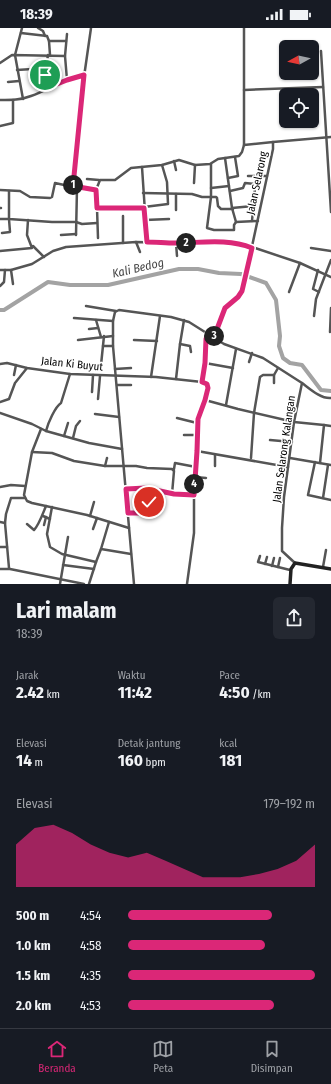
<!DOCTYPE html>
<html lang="id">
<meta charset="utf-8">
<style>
body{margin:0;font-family:"Fira Sans Condensed",sans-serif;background:#242831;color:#f1f3f6;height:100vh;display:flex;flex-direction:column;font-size:15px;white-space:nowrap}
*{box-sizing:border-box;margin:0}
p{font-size:13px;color:#9ea1a6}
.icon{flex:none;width:22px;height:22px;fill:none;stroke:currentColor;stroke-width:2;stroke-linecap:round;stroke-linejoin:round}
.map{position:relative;height:556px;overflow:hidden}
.sheet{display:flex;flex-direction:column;background:#171b24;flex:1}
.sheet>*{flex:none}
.needle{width:26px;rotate:262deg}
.controls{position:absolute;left:279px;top:12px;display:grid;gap:8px}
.controls a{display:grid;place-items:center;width:40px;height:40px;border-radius:6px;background:#171b24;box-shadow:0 1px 3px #0004;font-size:20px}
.pin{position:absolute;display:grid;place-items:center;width:34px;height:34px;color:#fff;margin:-17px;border:2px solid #fff;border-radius:50%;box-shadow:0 1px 4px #0007}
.km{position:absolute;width:20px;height:20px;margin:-10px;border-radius:50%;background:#222;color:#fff;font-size:11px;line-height:20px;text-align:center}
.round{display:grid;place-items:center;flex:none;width:42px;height:42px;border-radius:6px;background:#242831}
.head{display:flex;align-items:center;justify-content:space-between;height:68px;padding:0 16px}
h1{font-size:22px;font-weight:700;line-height:30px}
.figures{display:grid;grid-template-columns:repeat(3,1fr);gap:6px;height:68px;padding:4px 16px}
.figures div{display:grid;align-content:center}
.figures b{font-size:17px;font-weight:700}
.figures small{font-size:11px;font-weight:400}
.figures p{font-size:11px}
.chart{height:112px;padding:8px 16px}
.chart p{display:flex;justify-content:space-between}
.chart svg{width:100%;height:72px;margin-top:4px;fill:#db2777;opacity:.7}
ul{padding:0 16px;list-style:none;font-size:13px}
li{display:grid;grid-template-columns:64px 48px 1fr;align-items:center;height:30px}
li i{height:10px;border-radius:5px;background:#db2777}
.status{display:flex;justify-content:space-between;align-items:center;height:28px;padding:0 20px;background:#171b24;direction:ltr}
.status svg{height:11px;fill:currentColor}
.tab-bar{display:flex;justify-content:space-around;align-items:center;height:56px;border-top:1px solid #363941;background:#171b24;font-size:11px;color:#9ea1a6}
.tab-bar a{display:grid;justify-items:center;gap:2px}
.tab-bar .on{color:#db2777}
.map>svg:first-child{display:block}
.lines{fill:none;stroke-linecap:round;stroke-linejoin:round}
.river{stroke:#a3a3a3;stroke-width:4}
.minor{stroke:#555;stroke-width:2.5}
.secondary{stroke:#222;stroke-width:3.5}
.route-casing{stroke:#fff;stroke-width:8}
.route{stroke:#db2777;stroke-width:5}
.labels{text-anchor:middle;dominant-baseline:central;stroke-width:3;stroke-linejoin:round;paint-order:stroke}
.street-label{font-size:11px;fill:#000;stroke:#fff}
.water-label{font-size:12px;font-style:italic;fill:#444;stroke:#fff}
</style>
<div class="status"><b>18:39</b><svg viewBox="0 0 49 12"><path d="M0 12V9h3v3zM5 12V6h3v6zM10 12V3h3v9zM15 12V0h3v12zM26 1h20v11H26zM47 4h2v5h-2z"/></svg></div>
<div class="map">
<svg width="331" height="556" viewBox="0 0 331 556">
<rect width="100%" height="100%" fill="#fff"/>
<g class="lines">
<polyline class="river" points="0,282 4,282 48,254 70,257 108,257 179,241 198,241 219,245 241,246 266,255 276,272 280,308 279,318 283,330 290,335 302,337 321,362 331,363"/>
<g class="minor">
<polyline points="22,0 15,27 23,71"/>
<polyline points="38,0 43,3 45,8"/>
<polyline points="21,5 47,8 49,13 66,13"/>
<polyline points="49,13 50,27"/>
<polyline points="321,23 331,184"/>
<polyline points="65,28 67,6"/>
<polyline points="0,35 12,27 65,28 67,52"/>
<polyline points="17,42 48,40 52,44 55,56"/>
<polyline points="8,54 19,53"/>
<path d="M47,60c-3,-12 -1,-20 1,-33"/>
<polyline points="244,62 323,59"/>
<path d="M0,72c11,0 21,0 31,-4 18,-6 34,-19 53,-21"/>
<polyline points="0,98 13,95 13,72"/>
<polyline points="273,114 331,109"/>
<polyline points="174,133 176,142"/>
<polyline points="211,136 211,169 207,200 214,202 234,202 234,197 236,194 232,180 225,130"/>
<polyline points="142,139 147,214"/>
<polyline points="248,148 267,148"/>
<polyline points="228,150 238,148 235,129"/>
<polyline points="87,151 99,152"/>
<polyline points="194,155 195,137"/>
<polyline points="73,158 83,56 91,0"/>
<polyline points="211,160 229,158"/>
<polyline points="0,162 20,163 30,169 50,170 52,169 55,155 78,160 96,162 100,152 115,152 131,140 162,137 179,132 195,137 210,136 218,131 239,128 242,124 244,117"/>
<polyline points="96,162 97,180 144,180"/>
<polyline points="9,163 9,191 52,194 76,194 82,196 97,195"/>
<polyline points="230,163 243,160 245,155 255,156"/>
<polyline points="143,165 192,166 202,169 216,169 217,170 218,178 221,181 233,181"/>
<polyline points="176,166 176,182"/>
<polyline points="144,179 168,176 167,154 162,137"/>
<polyline points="0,180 1,180"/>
<polyline points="97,180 98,210"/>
<polyline points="232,180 253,178"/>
<polyline points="0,191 9,191 10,204 2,205"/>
<polyline points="145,192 169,191"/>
<polyline points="252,193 256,148"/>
<polyline points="236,194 258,193"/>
<polyline points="61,207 76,206"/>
<polyline points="76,207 77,160"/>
<polyline points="136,214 140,224"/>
<polyline points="123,215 123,188"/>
<polyline points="176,215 177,228"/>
<polyline points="33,218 44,229"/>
<polyline points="311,220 331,223"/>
<polyline points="0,223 32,220 27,207 28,192"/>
<polyline points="0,242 11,242 32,236 53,223 66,219 136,214 175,215 209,213 243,216 300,235 331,249"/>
<polyline points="11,242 13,256"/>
<polyline points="318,242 313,261 319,264"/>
<polyline points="0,258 4,254 5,242"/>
<polyline points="289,264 300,235"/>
<polyline points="86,278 116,283"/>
<polyline points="314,288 316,271 331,232"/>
<polyline points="74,290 113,293"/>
<polyline points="96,292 101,309"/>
<polyline points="89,301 98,300"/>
<polyline points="330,304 331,280"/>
<polyline points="208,306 206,311 205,335 233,340"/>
<polyline points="214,309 225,281 240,267 243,260 273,121 273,114 244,117 244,0"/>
<polyline points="78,312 113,308"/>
<polyline points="134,312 157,313"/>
<polyline points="180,316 190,318 191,324"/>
<polyline points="103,318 113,318"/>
<polyline points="249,334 252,325"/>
<polyline points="0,336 7,335 27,340 70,346 156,349 202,354 207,356 208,360 197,395 197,423 194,467 194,505 187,556"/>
<polyline points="101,337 104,308"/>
<polyline points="115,341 131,340"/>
<polyline points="14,347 16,337"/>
<polyline points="151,349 160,288"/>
<polyline points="176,351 180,316 184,292"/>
<polyline points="202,354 205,335"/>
<polyline points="274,355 274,347 278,340"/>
<path d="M302,355c8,6 19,16 29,15"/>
<polyline points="117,357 131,357"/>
<polyline points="92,364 93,347"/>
<polyline points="98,371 100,348"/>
<polyline points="205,372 238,381 294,394 324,397 320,435"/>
<polyline points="0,374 9,371 15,355 27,340"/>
<polyline points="226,377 236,321"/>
<polyline points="0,385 32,396 46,403 89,415 122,421"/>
<polyline points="95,386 119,389"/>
<polyline points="177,390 197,395"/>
<polyline points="324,397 331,398"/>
<polyline points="41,401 32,424 24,467 27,473 32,475 87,487 129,500"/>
<path d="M46,403c2,-8 9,-24 15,-28l9,-29"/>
<polyline points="184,407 197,407"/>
<polyline points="64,408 68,395"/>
<polyline points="73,410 76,398 80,393"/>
<polyline points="270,412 292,414"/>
<polyline points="197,423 288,439"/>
<polyline points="32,424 52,425 74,433 105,438 136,438 147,440 172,441 174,443 172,466"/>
<polyline points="251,430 254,385 260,349 263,347 274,347"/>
<polyline points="290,430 331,437"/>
<polyline points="315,434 308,467 331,472"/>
<polyline points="105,438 107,430"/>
<polyline points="215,438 215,427"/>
<polyline points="174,441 175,435 196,439"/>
<polyline points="195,449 206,450"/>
<polyline points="0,459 11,457 25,458"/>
<polyline points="126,461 146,460 174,466 194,467"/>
<polyline points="323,470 328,437"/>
<polyline points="52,479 47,506 50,519 62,526 96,534 101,521"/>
<polyline points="128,485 150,485 149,474"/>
<polyline points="43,488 50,491"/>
<polyline points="90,488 94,474"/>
<polyline points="0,494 5,495 6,486 11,470 25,470"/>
<polyline points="109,494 101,521 131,526"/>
<polyline points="5,495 9,540"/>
<path d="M27,496l7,6c5,-5 9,-17 12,-24"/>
<polyline points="44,497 46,489"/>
<polyline points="93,501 97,490"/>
<polyline points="0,519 7,519"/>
<polyline points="260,528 258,534 290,542"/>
<polyline points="265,536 267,529"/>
<polyline points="63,537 94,541"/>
<polyline points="272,538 274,530"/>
<polyline points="278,539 280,530"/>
<polyline points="323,539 326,522"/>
<polyline points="0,541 10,541 84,556"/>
<polyline points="60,556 68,509"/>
<polyline points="89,556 96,534"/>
<polyline points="134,556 113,318 113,293 115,284 119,282 171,289 189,294 224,316 263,330 302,355 294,394 284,469 282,500 282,523 295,535"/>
</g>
<polyline class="secondary" points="290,556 291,541 295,535 331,541"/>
</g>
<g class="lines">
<g class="route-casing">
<path id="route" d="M45,47l2,13 20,-8 17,-5 -11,111 23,4 1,18h47l3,34c9,0 19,1 28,1 26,0 52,-5 77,5l-10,43 -4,6 -13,11 -11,29 -6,-3 -2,5 -1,24 -3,19 5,2 1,4 -3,12 -7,19 -1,32 -3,44 -20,-1 -28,-6 -20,1 2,24h22l-1,-11"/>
</g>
<use href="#route" class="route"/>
</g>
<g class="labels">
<g class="street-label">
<text transform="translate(257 155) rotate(-78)">Jalan Selarong</text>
<text transform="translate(72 336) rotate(6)">Jalan Ki Buyut</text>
<text transform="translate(284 421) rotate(-82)">Jalan Selarong Kalangan</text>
</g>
<g class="water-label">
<text transform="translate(138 240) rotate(-13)">Kali Bedog</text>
</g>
</g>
</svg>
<div class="controls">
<a><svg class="needle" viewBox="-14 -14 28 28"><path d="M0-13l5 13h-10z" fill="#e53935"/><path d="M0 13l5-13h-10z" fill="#9ea1a6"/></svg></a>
<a><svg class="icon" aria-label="locate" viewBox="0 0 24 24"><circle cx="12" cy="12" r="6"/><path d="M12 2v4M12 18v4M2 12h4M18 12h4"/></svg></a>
</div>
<div class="pin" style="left:45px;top:47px;background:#1e9e55"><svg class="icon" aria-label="arrive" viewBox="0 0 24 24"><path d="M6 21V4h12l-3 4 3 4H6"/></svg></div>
<div class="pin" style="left:149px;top:474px;background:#d93025"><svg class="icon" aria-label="check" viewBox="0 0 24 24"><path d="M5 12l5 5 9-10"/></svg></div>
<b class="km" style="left:73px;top:157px">1</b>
<b class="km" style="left:186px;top:215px">2</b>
<b class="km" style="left:214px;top:308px">3</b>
<b class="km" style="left:194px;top:456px">4</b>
</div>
<section class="sheet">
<div class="head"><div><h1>Lari malam</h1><p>18:39</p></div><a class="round"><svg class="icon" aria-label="share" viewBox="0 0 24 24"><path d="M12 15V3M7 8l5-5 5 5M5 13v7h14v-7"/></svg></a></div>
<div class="figures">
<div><p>Jarak</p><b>2.42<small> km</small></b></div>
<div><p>Waktu</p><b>11:42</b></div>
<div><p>Pace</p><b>4:50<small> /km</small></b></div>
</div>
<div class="figures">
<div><p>Elevasi</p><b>14<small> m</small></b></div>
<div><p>Detak jantung</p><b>160<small> bpm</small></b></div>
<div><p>kcal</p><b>181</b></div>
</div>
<div class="chart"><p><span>Elevasi</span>179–192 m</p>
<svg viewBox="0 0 160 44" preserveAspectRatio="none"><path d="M0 44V18L10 8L20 6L30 11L40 18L50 23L60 26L70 23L80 28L90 33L100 38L110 38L120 38L130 36L140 33L150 28L160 18V44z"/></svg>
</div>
<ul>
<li><b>500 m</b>4:54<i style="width:77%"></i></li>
<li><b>1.0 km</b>4:58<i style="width:73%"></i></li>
<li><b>1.5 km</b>4:35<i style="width:100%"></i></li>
<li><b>2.0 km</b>4:53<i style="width:78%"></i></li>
</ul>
</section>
<nav class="tab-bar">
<a class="on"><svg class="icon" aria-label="home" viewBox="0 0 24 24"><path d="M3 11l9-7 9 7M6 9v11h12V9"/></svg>Beranda</a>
<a><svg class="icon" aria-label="map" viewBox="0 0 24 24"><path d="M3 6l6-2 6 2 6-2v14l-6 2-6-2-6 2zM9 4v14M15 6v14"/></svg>Peta</a>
<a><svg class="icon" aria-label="saved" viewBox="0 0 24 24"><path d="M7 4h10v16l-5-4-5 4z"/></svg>Disimpan</a>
</nav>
